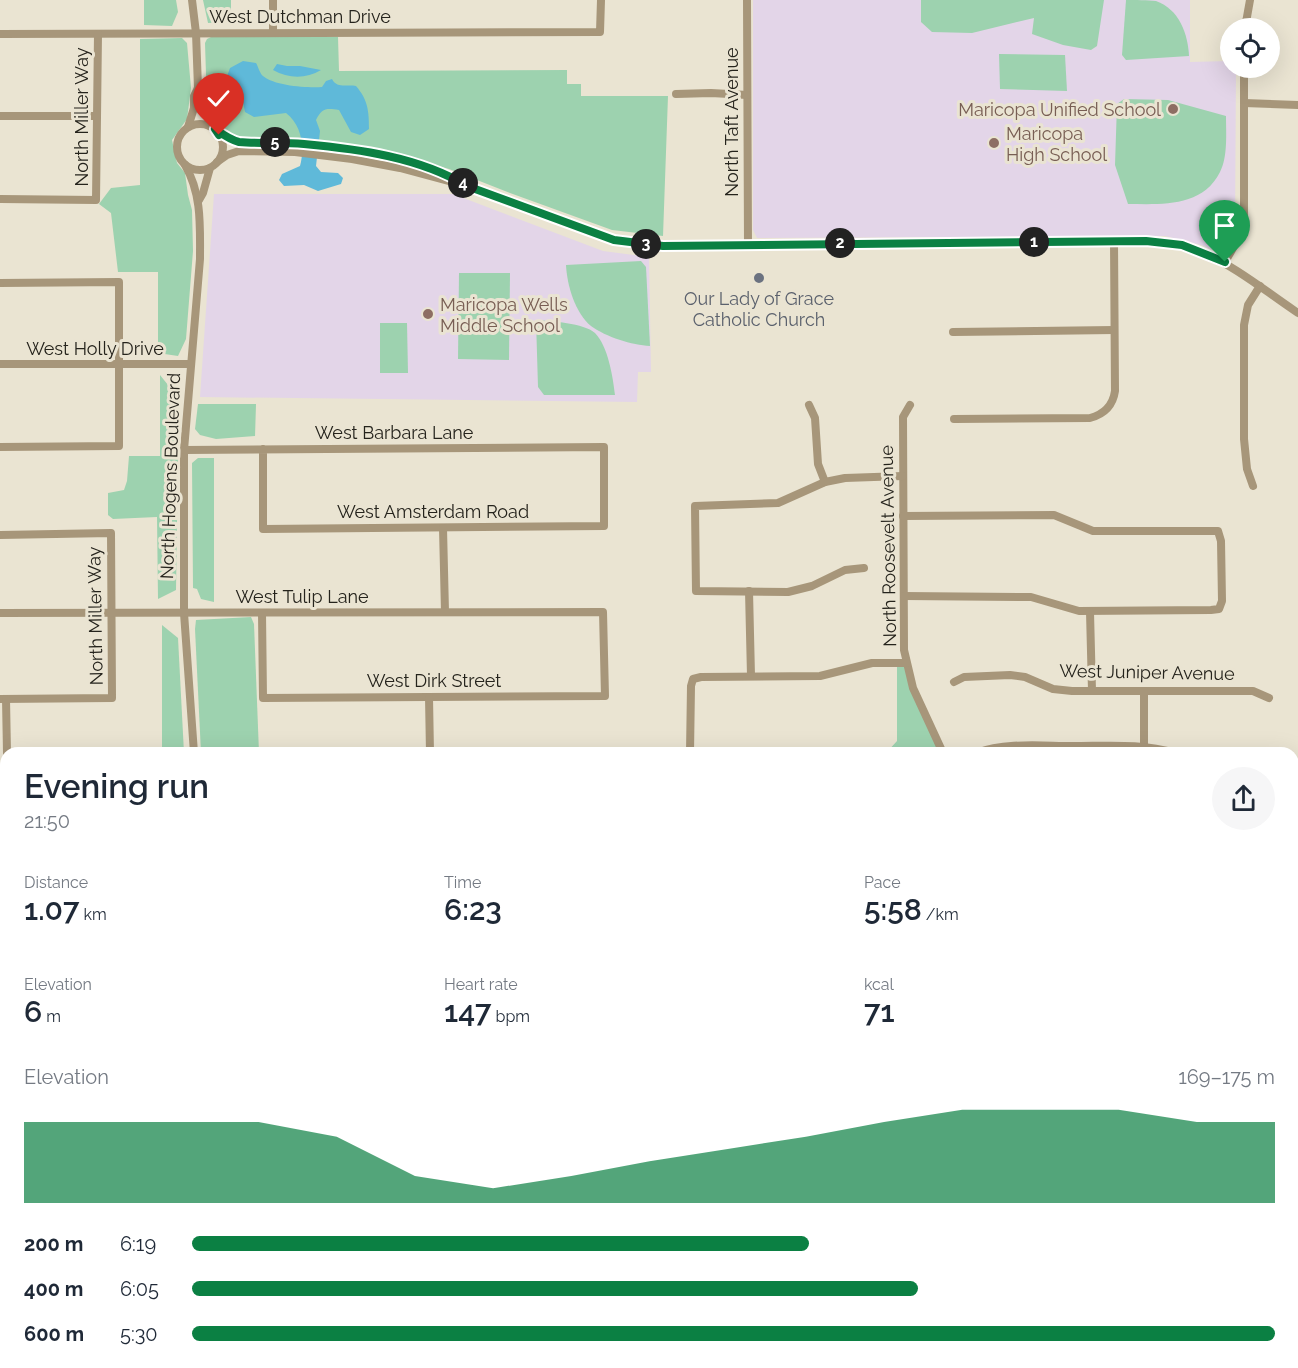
<!DOCTYPE html>
<meta charset="utf-8">
<style>
body{margin:0;font-family:Raleway,sans-serif;background:#f6f6f7;color:#1f2937;height:100vh;display:flex;flex-direction:column;font-size:22px;white-space:nowrap}
*{box-sizing:border-box;margin:0}
p{font-size:20px;color:#747a83}
.icon{flex:none;width:33px;height:33px;fill:none;stroke:currentColor;stroke-width:2;stroke-linecap:round;stroke-linejoin:round}
.map{position:relative;flex:1;overflow:hidden}
.details{position:absolute;left:0px;top:747px;width:1299px;height:621px;display:flex;flex-direction:column;background:#fff;border-radius:18px 18px 0 0;box-shadow:0 6px 24px #0002}
.details>*{flex:none}
.fabs{position:absolute;left:1220px;top:18px;display:grid;gap:12px}
.fabs a{display:grid;place-items:center;width:60px;height:60px;border-radius:50%;background:#fff;box-shadow:0 6px 24px #0002;font-size:30px}
.pin{position:absolute;display:grid;place-items:center;width:51px;height:51px;color:#fff;margin:-62px -26px;border-radius:50% 50% 50% 0;rotate:-45deg;box-shadow:0 0 6px #0007}
.pin .icon{rotate:45deg}
.km{position:absolute;width:30px;height:30px;margin:-15px;border-radius:50%;background:#222;color:#fff;font-size:16px;line-height:30px;text-align:center}
.round{display:grid;place-items:center;flex:none;width:63px;height:63px;border-radius:32px;background:#f6f6f7}
.summary{display:flex;align-items:center;justify-content:space-between;height:102px;padding:0 24px}
h1{font-size:33px;font-weight:600;line-height:45px}
.stats{display:grid;grid-template-columns:repeat(3,1fr);gap:9px;height:102px;padding:6px 24px}
.stats div{display:grid;align-content:center}
.stats b{font-size:30px;font-weight:600}
.stats small{font-size:16px;font-weight:400}
.stats p{font-size:16px}
.chart{height:168px;padding:12px 24px}
.chart p{display:flex;justify-content:space-between}
.chart svg{width:100%;height:108px;margin-top:6px;fill:#0b8043;opacity:.7}
ul{padding:0 24px;list-style:none;font-size:20px}
li{display:grid;grid-template-columns:96px 72px 1fr;align-items:center;height:45px}
li i{height:15px;border-radius:8px;background:#0b8043}
.map>svg:first-child{display:block}
.education{fill:#e3d5e8}
.green{fill:#9dd2af}
.water{fill:#5fb9d9}
.lines{fill:none;stroke-linecap:round;stroke-linejoin:round}
.stream{stroke:#5fb9d9;stroke-width:2}
.minor{stroke:#a7967a;stroke-width:8}
.route-casing{stroke:#fff;stroke-width:12}
.route{stroke:#0b8043;stroke-width:8}
.education-dot{fill:#8d6e63;stroke:#eae4d2;stroke-width:2}
.worship-dot{fill:#6b7280;stroke:#eae4d2;stroke-width:2}
.labels{text-anchor:middle;dominant-baseline:central;stroke-width:6;stroke-linejoin:round;paint-order:stroke}
.street-label{font-size:18px;fill:#25231c;stroke:#eae4d2}
.education-label{font-size:18px;fill:#785e54;stroke:#eae4d2;text-anchor:start}
.worship-label{font-size:18px;fill:#5b616d;stroke:#eae4d2}
</style>
<div class="map">
<svg width="1298" height="1368" viewBox="0 0 1298 1368">
<rect width="100%" height="100%" fill="#eae4d2"/>
<g class="education">
<polygon points="753,0 1190,0 1190,62 1230,61 1230,68 1236,68 1235,226 1228,244 1223,250 1215,251 1201,245 1165,236 757,238 753,230"/>
<polygon points="214,194 453,194 603,251 649,257 651,372 638,372 637,402 200,397"/>
</g>
<g class="green">
<polygon points="144,0 176,0 178,12 172,26 144,25"/>
<polygon points="203,0 231,0 231,22 208,23"/>
<polygon points="921,0 1104,0 1097,46 1091,50 1063,45 1032,34 1034,18 972,33 932,32 921,22"/>
<path d="M1126,0c9,0 22,0 30,1 23,8 32,33 33,55l-63,4 -4,-5z"/>
<polygon points="213,36 338,37 339,71 567,70 567,84 581,84 581,96 668,96 663,236 612,230 510,193 449,169 386,151 293,138 244,138 226,133 213,120 207,106 205,43 207,39"/>
<polygon points="182,38 187,43 191,88 187,119 172,140 177,163 185,173 188,195 192,210 193,251 186,339 178,356 158,353 158,272 118,272 111,213 99,204 111,188 140,185 140,39"/>
<polygon points="999,54 1065,55 1067,91 1000,89"/>
<path d="M1124,99l44,1 58,16c0,17 2,41 -6,56 -18,36 -59,32 -92,32l-13,-39 2,-61z"/>
<path d="M641,261l5,6 4,79c-18,-1 -44,-9 -59,-20 -16,-13 -24,-41 -25,-61z"/>
<polygon points="459,273 510,273 509,360 458,359"/>
<path d="M536,320c15,1 48,3 59,13 13,13 18,44 20,62h-71l-6,-8z"/>
<polygon points="380,323 407,323 408,373 380,373"/>
<polygon points="160,375 168,385 179,386 176,590 158,599 157,517 113,519 108,515 108,493 124,490 127,481 129,456 160,456"/>
<polygon points="198,404 256,404 255,436 216,439 200,435 195,429"/>
<polygon points="198,458 214,458 214,602 201,599 197,589 193,588 192,463"/>
<polygon points="251,617 254,624 259,753 201,753 195,629 196,620"/>
<polygon points="162,625 178,638 184,753 162,753"/>
<polygon points="897,663 906,663 943,753 886,753 897,741"/>
</g>
<g class="water">
<path d="M243,61l13,2c2,3 4,11 7,13 12,10 44,12 59,11l4,-6 6,-2c5,10 15,5 24,7 12,14 13,25 13,43l-9,6 -9,-3 -12,-22c-13,-2 -17,-2 -23,10l4,11 -4,35 5,6 17,1 5,5 -2,6 -23,7 -14,-6 -20,1 -5,-6 3,-6 18,-8c5,-18 2,-41 -14,-53l-32,4 -9,-5 -2,-10 -13,-9 -5,-11 5,-14z"/>
<path d="M277,64l10,2h13l21,4c-15,9 -32,9 -48,0z"/>
</g>
<g class="lines">
<g class="stream">
<polyline points="1293,1261 1298,1261"/>
<polyline points="0,1269 6,1269"/>
</g>
<g class="minor">
<polyline points="273,0 273,33"/>
<polyline points="747,0 748,244"/>
<polyline points="1245,28 1250,0"/>
<polyline points="0,34 600,32 601,0"/>
<polyline points="198,88 203,96 210,126"/>
<polyline points="676,94 711,93 747,95"/>
<polyline points="1244,103 1298,105"/>
<polyline points="0,116 97,116"/>
<circle cx="200" cy="147" r="23"/>
<polyline points="188,127 194,108 194,96 198,88 196,33 192,0"/>
<path d="M215,129c7,5 15,11 24,13 20,2 41,0 61,1 50,5 119,14 162,40"/>
<path d="M217,162l10,-7 12,-4 56,1 57,7 48,9 67,18 147,54 49,6 483,-5c69,4 98,36 152,72"/>
<path d="M185,165c17,29 15,61 15,94l-16,191v163l10,140"/>
<polyline points="0,199 96,200 98,34"/>
<polyline points="199,200 203,193 210,168"/>
<polyline points="1225,262 1237,241 1244,215 1244,68"/>
<polyline points="0,283 119,282 119,446 0,447"/>
<polyline points="953,332 1114,330"/>
<polyline points="0,364 190,364"/>
<polyline points="809,405 815,418 818,464 825,482"/>
<polyline points="910,405 903,417 904,650 913,688 943,753"/>
<path d="M954,419l136,-1c15,-4 23,-13 25,-27l-1,-150"/>
<polyline points="184,450 604,447 604,526 263,529 263,449"/>
<polyline points="1253,486 1247,469 1244,439 1244,325 1248,305 1260,286"/>
<polyline points="903,516 1054,515 1093,531 1218,531 1221,541 1222,601 1219,609 1211,610 1079,611 1031,597 904,596"/>
<polyline points="443,528 445,612"/>
<polyline points="0,535 111,533 112,698 0,699"/>
<polyline points="864,568 845,570 812,586 788,592 696,591 695,506 778,503 825,482 845,478 903,476"/>
<polyline points="749,591 751,676"/>
<polyline points="1090,612 1092,691"/>
<polyline points="0,613 603,612 605,696 263,698 262,613"/>
<polyline points="954,682 964,677 1010,675 1025,677 1053,689 1072,691 1253,691 1269,698"/>
<polyline points="1144,691 1144,746"/>
<polyline points="429,697 430,753"/>
<polyline points="6,699 7,753"/>
<polyline points="690,753 691,686 693,679 701,677 820,676 872,663 906,663"/>
<path d="M976,753c31,-11 65,-7 97,-7 35,0 69,-3 102,7"/>
<polyline points="0,781 6,781"/>
<polyline points="1293,820 1298,821"/>
<polyline points="0,863 6,863"/>
<polyline points="0,948 6,948"/>
<polyline points="0,1051 6,1051"/>
<polyline points="0,1132 6,1132"/>
<polyline points="0,1216 6,1216"/>
<polyline points="1293,1228 1298,1228"/>
<polyline points="1293,1238 1298,1238"/>
<polyline points="1293,1307 1295,1306"/>
<polyline points="0,1331 6,1331"/>
<polyline points="113,1362 114,1368"/>
<polyline points="313,1362 313,1368"/>
<polyline points="520,1362 520,1368"/>
<polyline points="606,1362 606,1368"/>
<polyline points="754,1362 754,1368"/>
<polyline points="1166,1362 1166,1368"/>
<polyline points="212,1368 212,1362"/>
<polyline points="221,1368 221,1362"/>
<polyline points="821,1368 824,1362"/>
<polyline points="998,1368 998,1362"/>
</g>
</g>
<g class="lines">
<g class="route-casing">
<path id="route" d="M219,135l-4,-6c7,5 15,11 24,13 21,2 43,0 65,2 54,5 115,13 163,42l147,54 49,6 483,-5 36,4 43,17"/>
</g>
<use href="#route" class="route"/>
</g>
<g class="education-dot">
<circle cx="1173" cy="109" r="6"/>
<circle cx="994" cy="143" r="6"/>
<circle cx="428" cy="314" r="6"/>
</g>
<circle class="worship-dot" cx="759" cy="278" r="6"/>
<g class="labels">
<g class="street-label">
<text x="300" y="16">West Dutchman Drive</text>
<text transform="translate(81 117) rotate(-90)">North Miller Way</text>
<text transform="translate(731 122) rotate(-90)">North Taft Avenue</text>
<text x="95" y="348">West Holly Drive</text>
<text x="394" y="432">West Barbara Lane</text>
<text transform="translate(170 476) rotate(-88)">North Hogens Boulevard</text>
<text x="433" y="511">West Amsterdam Road</text>
<text transform="translate(888 546) rotate(-91)">North Roosevelt Avenue</text>
<text x="302" y="596">West Tulip Lane</text>
<text transform="translate(95 616) rotate(-91)">North Miller Way</text>
<text transform="translate(1147 672) rotate(1)">West Juniper Avenue</text>
<text x="434" y="680">West Dirk Street</text>
</g>
<g class="education-label">
<text x="1161" y="109" text-anchor="end">Maricopa Unified School</text>
<text x="1006" y="133">Maricopa<tspan x="1006" dy="21">High School</tspan></text>
<text x="440" y="304">Maricopa Wells<tspan x="440" dy="21">Middle School</tspan></text>
</g>
<g class="worship-label">
<text x="759" y="298">Our Lady of Grace<tspan x="759" dy="21">Catholic Church</tspan></text>
</g>
</g>
</svg>
<div class="fabs">
<a><svg class="icon" aria-label="locate" viewBox="0 0 24 24"><circle cx="12" cy="12" r="6"/><path d="M12 2v4M12 18v4M2 12h4M18 12h4"/></svg></a>
</div>
<div class="pin" style="left:1225px;top:262px;background:#1e9e55"><svg class="icon" aria-label="arrive" viewBox="0 0 24 24"><path d="M6 21V4h12l-3 4 3 4H6"/></svg></div>
<div class="pin" style="left:219px;top:135px;background:#d93025"><svg class="icon" aria-label="check" viewBox="0 0 24 24"><path d="M5 12l5 5 9-10"/></svg></div>
<b class="km" style="left:1034px;top:242px">1</b>
<b class="km" style="left:840px;top:243px">2</b>
<b class="km" style="left:646px;top:244px">3</b>
<b class="km" style="left:463px;top:183px">4</b>
<b class="km" style="left:275px;top:142px">5</b>
<section class="details">
<div class="summary"><div><h1>Evening run</h1><p>21:50</p></div><a class="round"><svg class="icon" aria-label="share" viewBox="0 0 24 24"><path d="M12 15V3M7 8l5-5 5 5M5 13v7h14v-7"/></svg></a></div>
<div class="stats">
<div><p>Distance</p><b>1.07<small> km</small></b></div>
<div><p>Time</p><b>6:23</b></div>
<div><p>Pace</p><b>5:58<small> /km</small></b></div>
</div>
<div class="stats">
<div><p>Elevation</p><b>6<small> m</small></b></div>
<div><p>Heart rate</p><b>147<small> bpm</small></b></div>
<div><p>kcal</p><b>71</b></div>
</div>
<div class="chart"><p><span>Elevation</span>169–175 m</p>
<svg viewBox="0 0 160 44" preserveAspectRatio="none"><path d="M0 44V11L10 11L20 11L30 11L40 17L50 33L60 38L70 33L80 27L90 22L100 17L110 11L120 6L130 6L140 6L150 11L160 11V44z"/></svg>
</div>
<ul>
<li><b>200 m</b>6:19<i style="width:57%"></i></li>
<li><b>400 m</b>6:05<i style="width:67%"></i></li>
<li><b>600 m</b>5:30<i style="width:100%"></i></li>
</ul>
</section>
</div>
